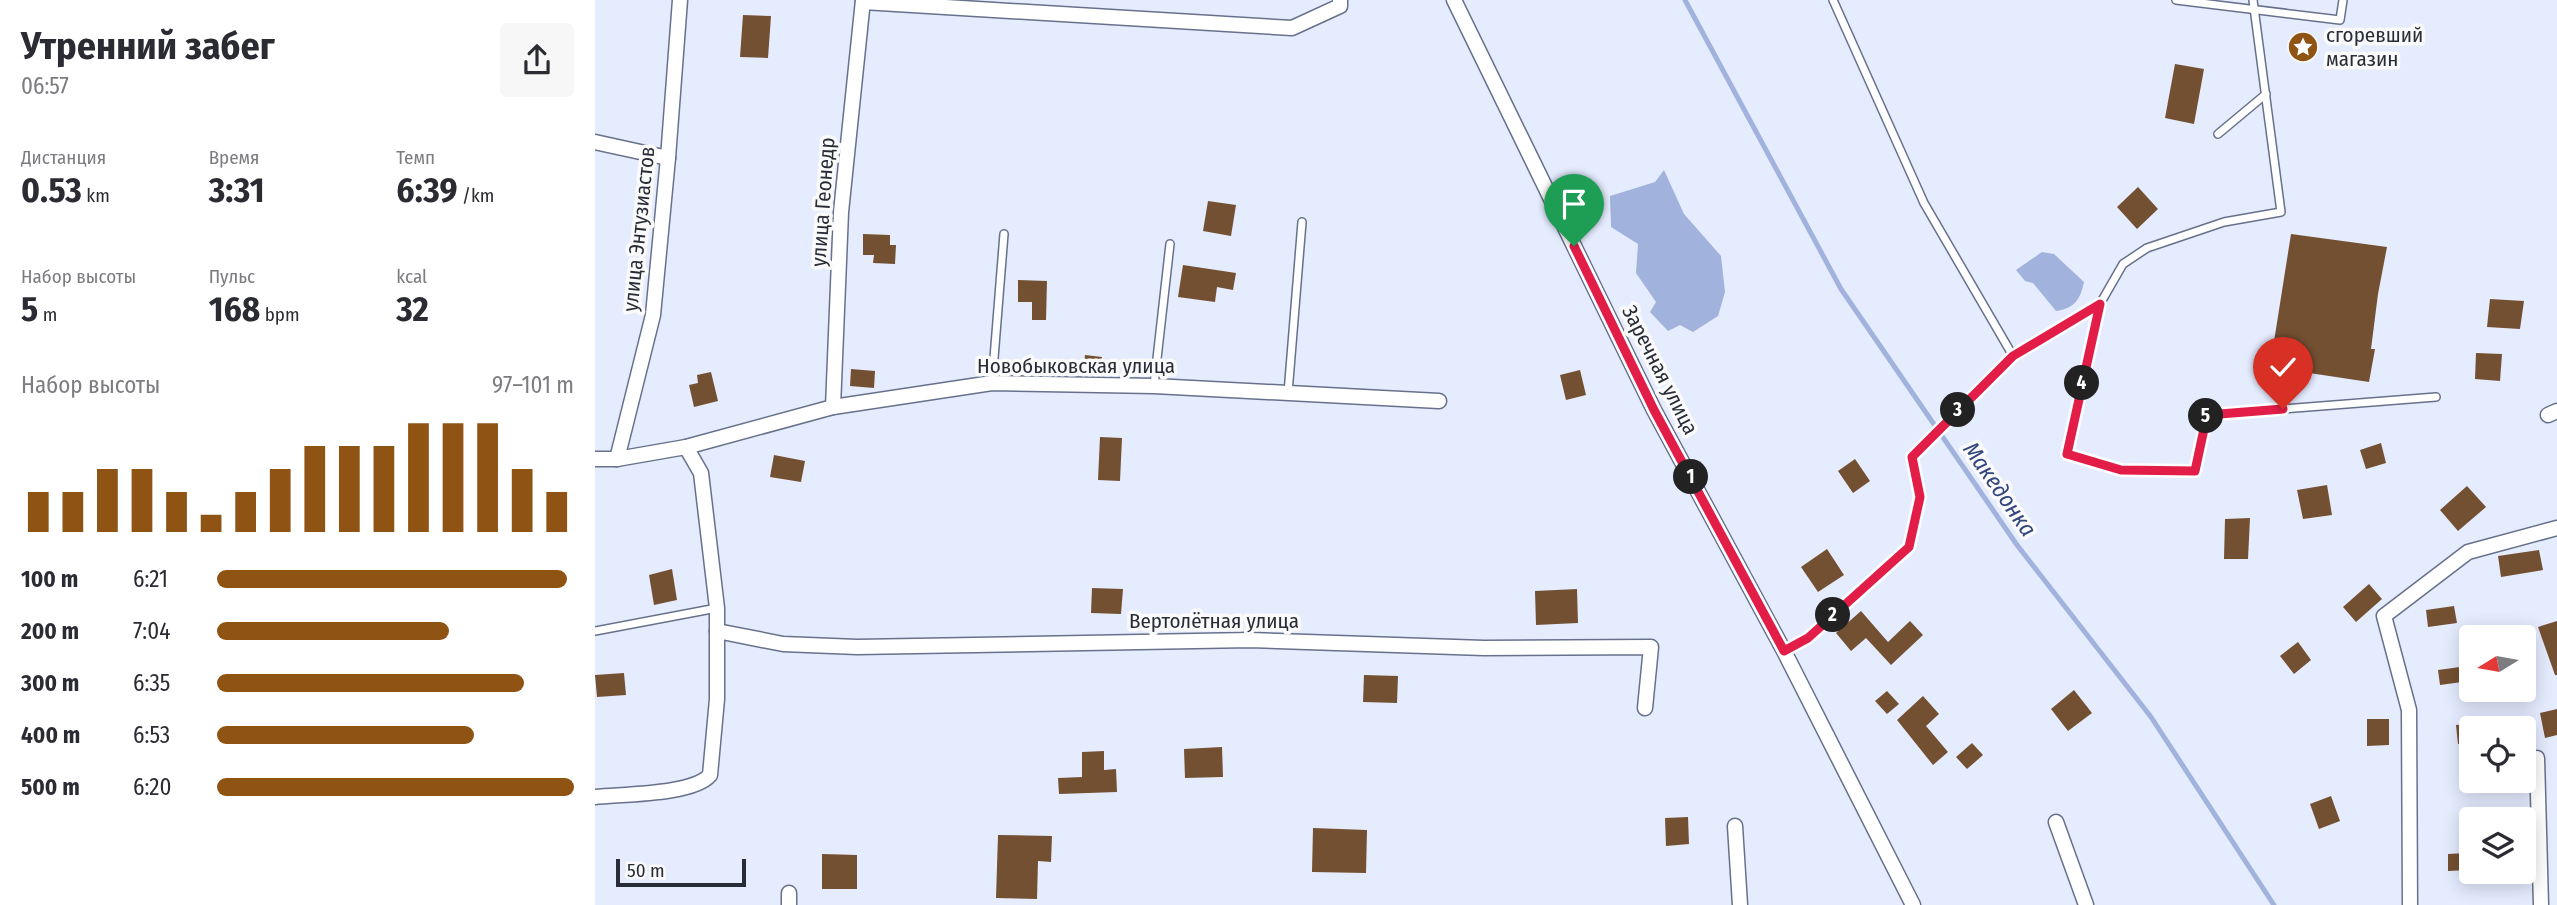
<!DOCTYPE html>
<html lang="ru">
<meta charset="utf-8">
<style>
body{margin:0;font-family:"Fira Sans Condensed",sans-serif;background:#f7f7f7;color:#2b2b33;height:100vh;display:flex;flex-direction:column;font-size:26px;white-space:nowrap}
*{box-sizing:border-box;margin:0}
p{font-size:23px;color:#7c7c81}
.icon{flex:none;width:38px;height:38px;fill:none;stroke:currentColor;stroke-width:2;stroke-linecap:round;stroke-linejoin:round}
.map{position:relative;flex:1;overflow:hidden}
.details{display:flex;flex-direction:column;background:#fff;width:595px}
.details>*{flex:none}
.needle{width:46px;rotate:259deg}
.buttons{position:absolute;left:1864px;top:625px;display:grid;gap:14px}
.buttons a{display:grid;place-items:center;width:77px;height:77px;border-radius:7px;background:#fff;box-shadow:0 4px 18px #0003;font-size:35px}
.scale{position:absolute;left:21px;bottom:18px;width:130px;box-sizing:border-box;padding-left:7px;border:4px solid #272c37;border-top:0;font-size:19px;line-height:24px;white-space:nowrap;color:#272c37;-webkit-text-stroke:5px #fafafa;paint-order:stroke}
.pin{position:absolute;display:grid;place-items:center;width:60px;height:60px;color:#fff;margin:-72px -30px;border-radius:50% 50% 50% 0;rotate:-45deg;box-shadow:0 0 7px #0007}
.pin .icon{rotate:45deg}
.km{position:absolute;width:35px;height:35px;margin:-18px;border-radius:50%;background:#222;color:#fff;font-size:19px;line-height:35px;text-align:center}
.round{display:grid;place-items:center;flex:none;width:74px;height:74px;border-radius:7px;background:#f7f7f7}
.headline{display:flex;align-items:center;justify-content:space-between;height:119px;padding:0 21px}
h1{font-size:38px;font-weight:700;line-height:52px}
.figures{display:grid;grid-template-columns:repeat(3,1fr);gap:10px;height:119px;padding:7px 21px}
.figures div{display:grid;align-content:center}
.figures b{font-size:35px;font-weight:700}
.figures small{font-size:19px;font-weight:400}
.figures p{font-size:19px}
.chart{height:196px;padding:14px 21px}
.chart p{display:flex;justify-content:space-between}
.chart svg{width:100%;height:126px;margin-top:7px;stroke:#8f5314;stroke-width:6}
ul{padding:0 21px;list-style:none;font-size:23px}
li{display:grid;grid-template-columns:112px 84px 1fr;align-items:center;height:52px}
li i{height:18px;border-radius:9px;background:#8f5314}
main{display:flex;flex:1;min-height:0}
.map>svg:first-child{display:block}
.water{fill:#a1b2dd}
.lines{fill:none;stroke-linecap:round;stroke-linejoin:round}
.stream{stroke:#a1b2dd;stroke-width:5}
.building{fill:#745032}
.service-casing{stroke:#67718b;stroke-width:10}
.minor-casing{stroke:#67718b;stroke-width:17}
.path{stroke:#8d93a2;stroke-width:3.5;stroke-dasharray:7 3.5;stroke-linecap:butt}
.service{stroke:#fff;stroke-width:7}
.minor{stroke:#fff;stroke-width:14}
.route-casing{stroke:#fff;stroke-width:14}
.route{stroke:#e11d48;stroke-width:9}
.labels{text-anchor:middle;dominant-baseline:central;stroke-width:7;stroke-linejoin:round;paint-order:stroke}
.poi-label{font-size:21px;fill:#272c37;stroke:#fafafa;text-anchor:start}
.street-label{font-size:21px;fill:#272c37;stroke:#fafafa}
.water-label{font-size:23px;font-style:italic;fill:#32457c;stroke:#fafafa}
</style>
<main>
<section class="details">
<div class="headline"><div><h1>Утренний забег</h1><p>06:57</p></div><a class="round"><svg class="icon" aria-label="share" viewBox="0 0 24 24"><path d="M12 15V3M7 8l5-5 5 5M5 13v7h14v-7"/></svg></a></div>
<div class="figures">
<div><p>Дистанция</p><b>0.53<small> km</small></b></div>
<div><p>Время</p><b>3:31</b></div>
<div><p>Темп</p><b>6:39<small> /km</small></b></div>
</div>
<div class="figures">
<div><p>Набор высоты</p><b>5<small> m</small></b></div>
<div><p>Пульс</p><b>168<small> bpm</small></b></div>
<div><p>kcal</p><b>32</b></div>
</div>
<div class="chart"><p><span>Набор высоты</span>97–101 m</p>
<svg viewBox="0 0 160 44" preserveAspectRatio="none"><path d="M5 44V30M15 44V30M25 44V22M35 44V22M45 44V30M55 44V38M65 44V30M75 44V22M85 44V14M95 44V14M105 44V14M115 44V6M125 44V6M135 44V6M145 44V22M155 44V30"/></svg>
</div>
<ul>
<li><b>100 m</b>6:21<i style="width:98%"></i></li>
<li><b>200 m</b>7:04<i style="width:65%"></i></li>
<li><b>300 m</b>6:35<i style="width:86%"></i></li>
<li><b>400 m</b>6:53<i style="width:72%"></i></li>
<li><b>500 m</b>6:20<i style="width:100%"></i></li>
</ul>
</section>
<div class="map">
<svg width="1962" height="905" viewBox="0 0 1962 905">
<rect width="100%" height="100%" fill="#e5ecfe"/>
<g class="water">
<polygon points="1069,170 1089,214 1126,256 1130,292 1123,316 1098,332 1085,325 1073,331 1055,312 1061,302 1041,273 1043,244 1016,227 1015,196 1060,182"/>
<path d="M1447,252l12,2 30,28c-4,18 -9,26 -28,29l-23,-28 -8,-2 -9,-11z"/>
</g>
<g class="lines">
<polyline class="stream" points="1090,0 1246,289 1422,545 1556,717 1679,905"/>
</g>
<g class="building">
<polygon points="148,15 176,16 173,58 145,57"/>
<polygon points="1580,64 1609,69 1599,124 1570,118"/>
<polygon points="1543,187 1563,209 1542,229 1522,207"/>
<polygon points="613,201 641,205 636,236 608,231"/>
<polygon points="268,234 295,235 295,245 301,245 300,264 278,263 279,255 268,255"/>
<polygon points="1696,234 1792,247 1783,294 1776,349 1780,349 1774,382 1675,367"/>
<polygon points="588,265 641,273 638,290 622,287 620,302 583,297"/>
<polygon points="423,280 452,281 451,320 437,320 437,302 423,302"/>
<polygon points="1895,299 1929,301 1925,329 1892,327"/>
<polygon points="1881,353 1907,354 1905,381 1880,379"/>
<polygon points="490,355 507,357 506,375 488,375"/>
<polygon points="256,369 280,371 279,388 255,386"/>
<polygon points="985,370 991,395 971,400 965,375"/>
<polygon points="116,372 123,401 99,407 94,385 103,383 102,375"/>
<polygon points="505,437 527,438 525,481 503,480"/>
<polygon points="1786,443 1791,463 1771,469 1765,450"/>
<polygon points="179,455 210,461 206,482 175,477"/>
<polygon points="1260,459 1275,481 1258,493 1243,471"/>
<polygon points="1732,485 1737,515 1708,519 1702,490"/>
<polygon points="1872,486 1891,507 1863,531 1845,510"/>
<polygon points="1655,518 1653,559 1629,559 1630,519"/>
<polygon points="1232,549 1249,575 1223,592 1206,567"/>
<polygon points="1944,550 1948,570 1906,577 1903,556"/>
<polygon points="77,569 82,600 59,605 54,575"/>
<polygon points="1774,584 1787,599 1761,622 1748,607"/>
<polygon points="497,588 528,589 526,614 496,613"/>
<polygon points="982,589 983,623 941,625 940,591"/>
<polygon points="1859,606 1862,623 1833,627 1831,610"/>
<polygon points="1266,611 1293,642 1315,621 1328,635 1296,665 1271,638 1256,651 1241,633"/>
<polygon points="1962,621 1962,675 1960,675 1943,627"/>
<polygon points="1703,642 1716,660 1699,674 1685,656"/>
<polygon points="1865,667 1867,682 1845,685 1843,670"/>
<polygon points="29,673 31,695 2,697 0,675"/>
<polygon points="769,675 803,676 802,703 768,702"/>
<polygon points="1479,690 1497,713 1473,731 1456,709"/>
<polygon points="1292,691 1304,704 1292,714 1280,701"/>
<polygon points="1328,696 1344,714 1331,726 1353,752 1338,765 1302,720"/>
<polygon points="1962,709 1962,735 1950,738 1945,713"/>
<polygon points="1772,719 1794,719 1794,745 1772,746"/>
<polygon points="1876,724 1876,743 1863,744 1861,725"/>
<polygon points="1377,743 1388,755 1372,769 1361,757"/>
<polygon points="627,747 628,777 590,778 589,749"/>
<polygon points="509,751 509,770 521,769 522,792 464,794 463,778 487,777 487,752"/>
<polygon points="1736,796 1745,821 1724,829 1715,804"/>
<polygon points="1093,817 1094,844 1071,846 1070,818"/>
<polygon points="718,828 772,830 771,873 717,872"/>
<polygon points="403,835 457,836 456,862 443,861 442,899 401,898"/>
<polygon points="1872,853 1873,870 1853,871 1853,854"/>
<polygon points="227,854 262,855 262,889 227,889"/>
</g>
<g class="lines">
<g class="service-casing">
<g id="service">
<polyline points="1238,0 1329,203 1418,356 1505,304 1528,264 1552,248 1629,222 1686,212 1658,0"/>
<polyline points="1581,0 1745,20 1748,0"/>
<polyline points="1623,134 1671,94"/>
<polyline points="1505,304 1472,454 1526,470 1600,471 1612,415 1841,397"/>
<polyline points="397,383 409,234"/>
<polyline points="559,385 575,244"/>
<polyline points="693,393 707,222"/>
<polyline points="0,631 122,608"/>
</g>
</g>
<g class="minor-casing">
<g id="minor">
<polyline points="859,0 1059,410 1189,651 1318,905"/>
<polyline points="268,2 697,28 745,6 745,0"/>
<polyline points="0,142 73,158"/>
<polyline points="238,407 246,212 268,0"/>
<polyline points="1953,415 1962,411"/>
<polyline points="0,459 22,459 91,447 238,407 397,383 559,386 844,401"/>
<polyline points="22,459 58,315 73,158 85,0"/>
<polyline points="122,631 188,644 262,647 655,640 889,648 1056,647 1050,708"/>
<polyline points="1942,758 1946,905"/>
<path d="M0,797c27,-3 98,-2 115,-22l7,-76v-91l-16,-135 -15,-26"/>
<polyline points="1461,822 1491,905"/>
<polyline points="1140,826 1145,905"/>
<polyline points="194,893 194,905"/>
<polyline points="1815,905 1814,710 1789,616 1873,552 1962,528"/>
</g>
</g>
<polyline class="path" points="1203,643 1213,638 1314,547 1325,497 1317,457 1409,364"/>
<use href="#service" class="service"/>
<use href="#minor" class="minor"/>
</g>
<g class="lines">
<g class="route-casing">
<polyline id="route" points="979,246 1059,410 1189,651 1213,638 1314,547 1325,497 1317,457 1418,356 1505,304 1472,454 1526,470 1600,471 1612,415 1688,409"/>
</g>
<use href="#route" class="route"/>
</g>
<defs>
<g id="sight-disc" transform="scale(1.575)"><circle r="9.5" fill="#8f5314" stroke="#fafafa"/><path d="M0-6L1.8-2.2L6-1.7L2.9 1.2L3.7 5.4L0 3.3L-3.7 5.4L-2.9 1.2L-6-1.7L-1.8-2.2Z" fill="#fff"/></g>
</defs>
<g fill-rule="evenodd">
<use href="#sight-disc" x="1708" y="47"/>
</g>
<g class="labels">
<g class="poi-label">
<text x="1731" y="35">сгоревший<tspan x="1731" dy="24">магазин</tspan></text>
</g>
<g class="street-label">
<text transform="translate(228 202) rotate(-86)">улица Геонедр</text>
<text transform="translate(44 229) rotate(-84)">улица Энтузиастов</text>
<text x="481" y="366">Новобыковская улица</text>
<text transform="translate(1065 370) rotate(63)">Заречная улица</text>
<text x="619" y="621">Вертолётная улица</text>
</g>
<g class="water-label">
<text transform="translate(1405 489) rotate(55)">Македонка</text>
</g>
</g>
</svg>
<div class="buttons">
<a><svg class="needle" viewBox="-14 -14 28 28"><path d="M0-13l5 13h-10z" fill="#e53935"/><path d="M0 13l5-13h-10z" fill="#7c7c81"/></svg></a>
<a><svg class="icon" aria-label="locate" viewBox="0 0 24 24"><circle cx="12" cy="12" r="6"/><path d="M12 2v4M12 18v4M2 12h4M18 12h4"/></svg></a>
<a><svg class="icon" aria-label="layers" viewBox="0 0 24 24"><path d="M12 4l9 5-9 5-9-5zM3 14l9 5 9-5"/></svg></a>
</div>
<div class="scale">50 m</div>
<div class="pin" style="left:979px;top:246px;background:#1e9e55"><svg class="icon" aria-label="arrive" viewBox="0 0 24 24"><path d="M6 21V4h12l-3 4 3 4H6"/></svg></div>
<div class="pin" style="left:1688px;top:409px;background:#d93025"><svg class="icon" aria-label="check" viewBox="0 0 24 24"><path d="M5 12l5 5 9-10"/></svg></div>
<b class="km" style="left:1096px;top:477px">1</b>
<b class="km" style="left:1238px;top:615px">2</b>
<b class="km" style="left:1363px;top:410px">3</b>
<b class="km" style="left:1487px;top:383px">4</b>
<b class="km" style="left:1611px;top:416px">5</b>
</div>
</main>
